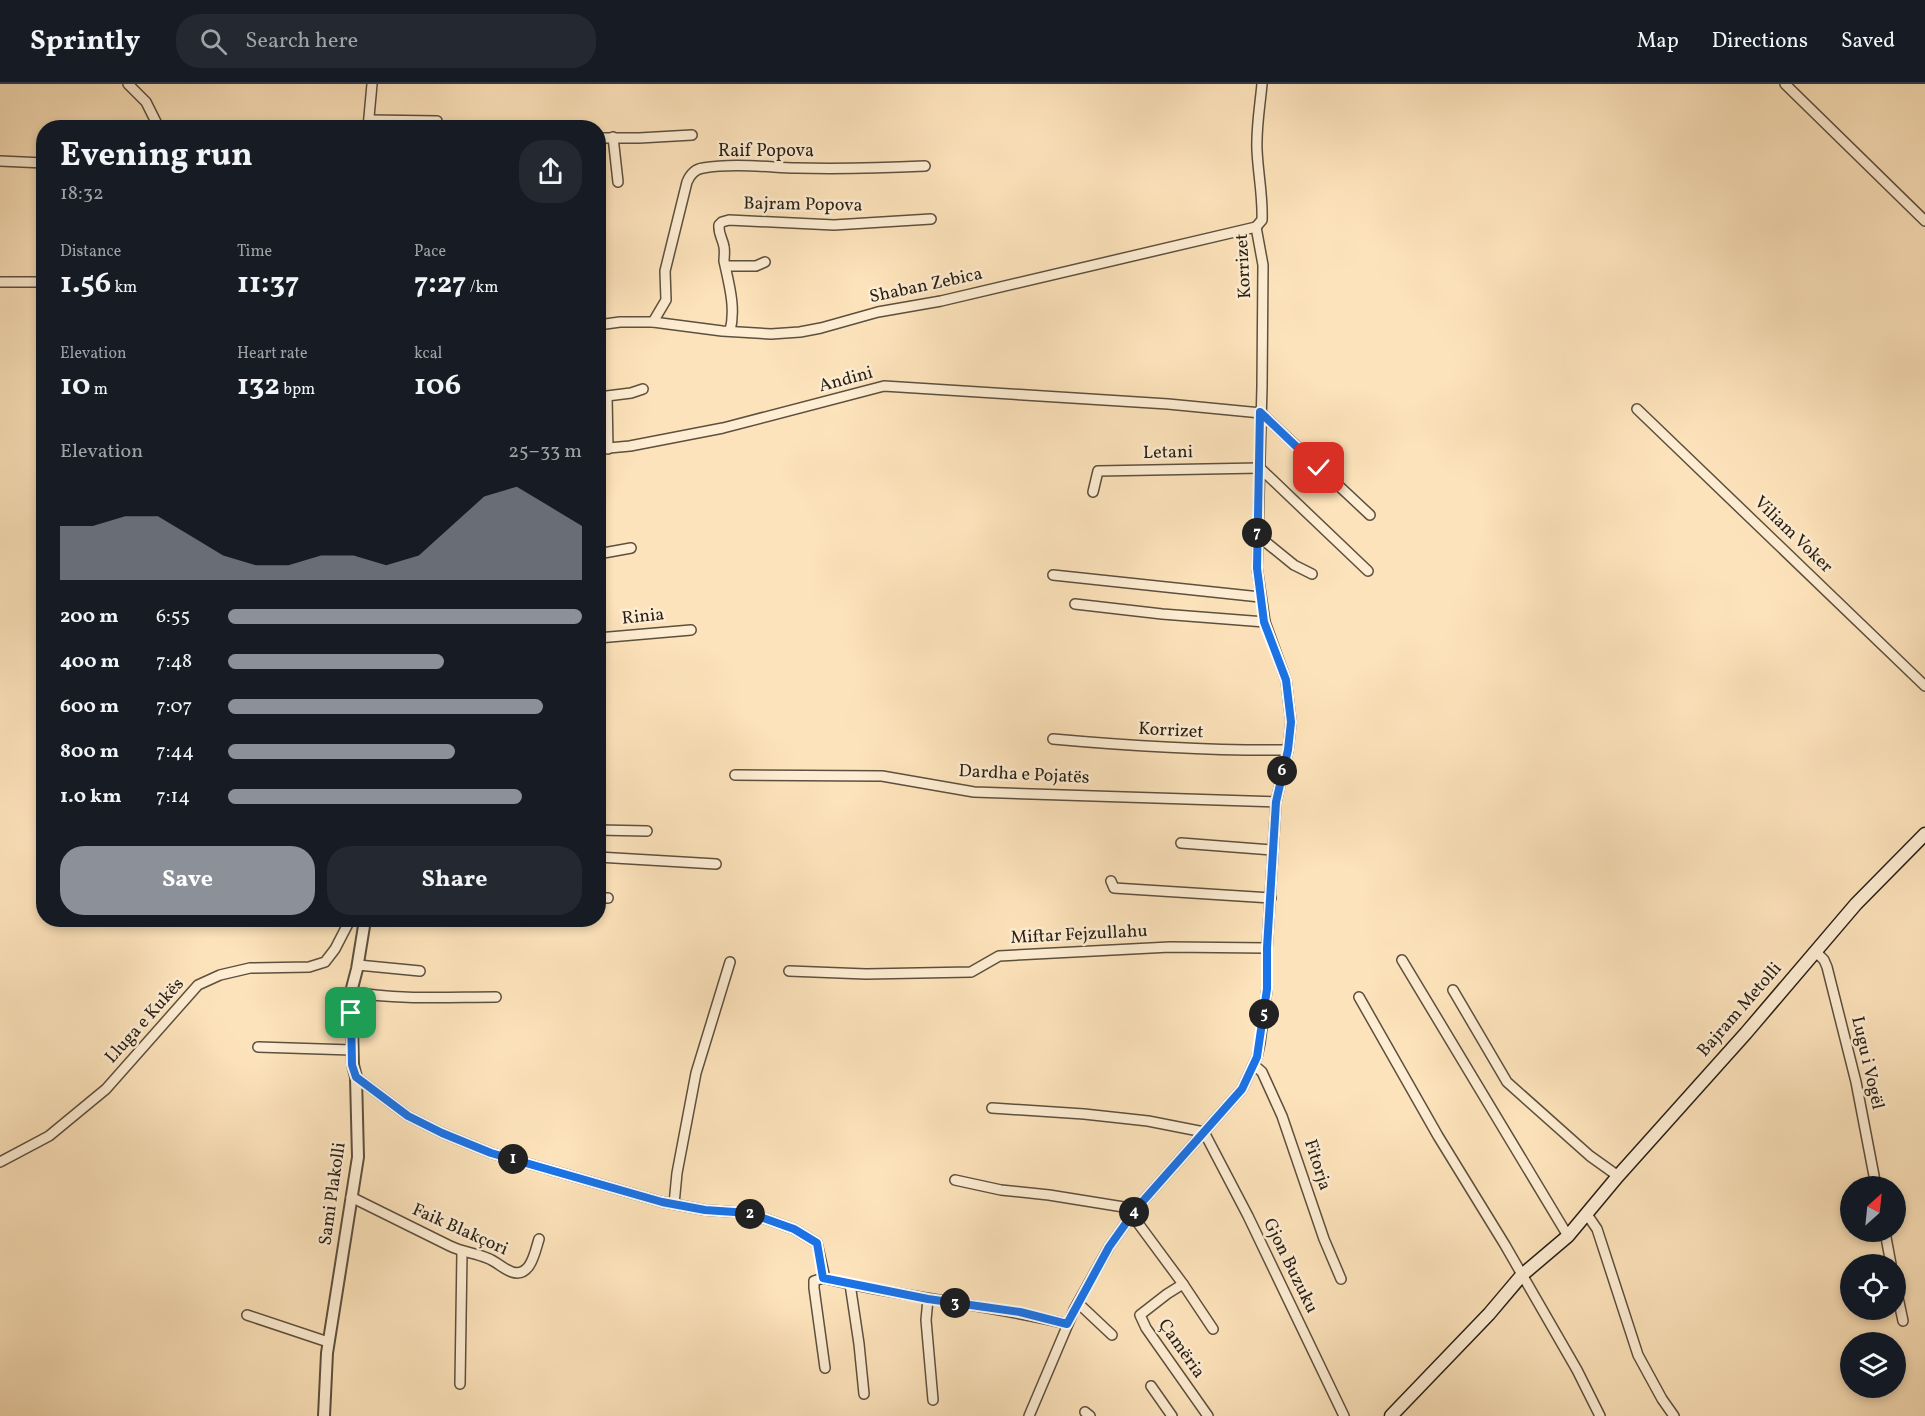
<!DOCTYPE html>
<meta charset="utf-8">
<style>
body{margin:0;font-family:Vollkorn,serif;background:#242831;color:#f1f3f6;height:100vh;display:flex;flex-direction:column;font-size:22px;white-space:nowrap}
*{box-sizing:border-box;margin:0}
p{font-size:20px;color:#9ea1a6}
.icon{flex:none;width:33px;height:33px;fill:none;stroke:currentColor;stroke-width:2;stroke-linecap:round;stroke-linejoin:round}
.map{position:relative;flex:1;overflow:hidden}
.side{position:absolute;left:36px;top:36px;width:570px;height:807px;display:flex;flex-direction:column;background:#171b24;border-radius:24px;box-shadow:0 3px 9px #0003}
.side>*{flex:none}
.needle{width:39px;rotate:27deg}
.buttons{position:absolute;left:1840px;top:1092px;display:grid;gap:12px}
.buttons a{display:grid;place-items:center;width:66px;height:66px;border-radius:50%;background:#171b24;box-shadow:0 3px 9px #0003;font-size:30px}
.pin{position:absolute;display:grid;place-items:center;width:51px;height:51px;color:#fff;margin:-26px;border-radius:12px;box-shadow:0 3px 9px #0006}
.km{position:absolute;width:30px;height:30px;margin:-15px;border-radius:50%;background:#222;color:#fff;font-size:16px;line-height:30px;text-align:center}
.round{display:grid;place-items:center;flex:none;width:63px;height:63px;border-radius:24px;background:#242831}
.overview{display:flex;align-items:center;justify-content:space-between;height:102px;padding:0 24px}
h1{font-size:33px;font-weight:700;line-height:45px}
.metrics{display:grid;grid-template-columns:repeat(3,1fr);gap:9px;height:102px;padding:6px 24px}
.metrics div{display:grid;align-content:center}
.metrics b{font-size:30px;font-weight:700}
.metrics small{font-size:16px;font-weight:400}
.metrics p{font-size:16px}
.chart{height:168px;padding:12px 24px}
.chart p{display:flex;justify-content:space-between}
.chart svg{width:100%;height:108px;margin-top:6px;fill:#8c9099;opacity:.7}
.button{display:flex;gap:12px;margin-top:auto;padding:12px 24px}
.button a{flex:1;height:69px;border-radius:24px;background:#8c9099;color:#fff;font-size:24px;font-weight:700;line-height:69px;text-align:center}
.button a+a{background:#242831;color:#f1f3f6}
ul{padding:0 24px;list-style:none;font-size:20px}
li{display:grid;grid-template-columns:96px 72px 1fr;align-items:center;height:45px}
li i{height:15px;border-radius:8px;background:#8c9099}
header{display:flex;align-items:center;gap:36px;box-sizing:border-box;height:84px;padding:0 30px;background:#171b24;border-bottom:2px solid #363941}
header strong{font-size:28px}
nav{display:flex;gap:33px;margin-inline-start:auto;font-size:21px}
.search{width:420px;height:54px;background:#242831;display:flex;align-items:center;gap:15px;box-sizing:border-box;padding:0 21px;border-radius:24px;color:#9ea1a6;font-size:22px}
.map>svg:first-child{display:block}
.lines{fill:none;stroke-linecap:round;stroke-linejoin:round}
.minor-casing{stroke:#5c503e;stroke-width:12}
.tertiary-casing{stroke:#5c503e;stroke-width:14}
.secondary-casing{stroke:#271f15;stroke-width:15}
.minor{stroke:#feedd3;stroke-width:9}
.tertiary{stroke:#feedd3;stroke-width:10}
.secondary{stroke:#feedd3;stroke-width:12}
.route-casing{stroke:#fff;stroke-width:12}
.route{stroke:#1a73e8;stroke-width:8}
.labels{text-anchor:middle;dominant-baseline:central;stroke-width:5;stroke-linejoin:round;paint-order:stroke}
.street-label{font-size:18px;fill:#271f15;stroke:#feedd3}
</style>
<header>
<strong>Sprintly</strong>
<div class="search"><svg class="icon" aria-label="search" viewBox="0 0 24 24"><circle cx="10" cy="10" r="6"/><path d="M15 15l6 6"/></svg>Search here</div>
<nav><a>Map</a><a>Directions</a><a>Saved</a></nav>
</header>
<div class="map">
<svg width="1925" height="1332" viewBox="0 0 1925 1332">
<rect width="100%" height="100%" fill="#fde3bb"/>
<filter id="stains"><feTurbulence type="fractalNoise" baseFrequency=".00333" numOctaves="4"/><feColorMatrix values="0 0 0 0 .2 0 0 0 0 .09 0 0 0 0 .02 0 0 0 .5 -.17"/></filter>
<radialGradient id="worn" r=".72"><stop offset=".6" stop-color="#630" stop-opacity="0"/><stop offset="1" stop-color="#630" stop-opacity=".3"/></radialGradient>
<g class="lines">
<g class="minor-casing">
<g id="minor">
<polyline points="128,0 146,18 159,44"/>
<polyline points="1785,0 1925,137"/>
<polyline points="369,36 437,37"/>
<polyline points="368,44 372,0"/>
<polyline points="613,53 618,98"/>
<polyline points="598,54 639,54 692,51"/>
<polyline points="0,77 44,79"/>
<path d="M1256,143l6,-7c1,-24 -4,-46 -5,-70 -1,-22 3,-44 5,-66"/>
<polyline points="726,182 756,182 765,178"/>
<polyline points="0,198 44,198"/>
<path d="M653,238l13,-22 -1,-29 22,-89c3,-7 8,-13 16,-14 30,-5 63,-1 93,0 43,1 86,0 129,-2"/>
<polyline points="598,241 620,238 653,238 722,247 771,250 800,248 821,244 878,228 941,217 1256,143"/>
<path d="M730,247c6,-23 -1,-47 -6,-70 0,-4 1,-9 0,-14 -1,-8 -6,-13 -5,-22l3,-3 7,-2 105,5 97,-6"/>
<polyline points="1637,325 1925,602"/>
<polyline points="1261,329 1370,431"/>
<polyline points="598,365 630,362 723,344 884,302 1168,320 1261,329"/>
<polyline points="608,365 607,312 631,309 643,305"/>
<polyline points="1260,384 1368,487"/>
<polyline points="1093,408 1098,387 1260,384"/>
<polyline points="1257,451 1294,481 1312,490"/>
<polyline points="598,470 631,464"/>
<polyline points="1053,491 1260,513"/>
<polyline points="1075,520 1162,530 1265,538"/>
<polyline points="598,554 691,546"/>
<path d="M1053,655c78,7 156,12 235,11"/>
<polyline points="735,691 882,692 974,708 1276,718"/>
<polyline points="598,746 647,747"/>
<polyline points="1181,759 1273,766"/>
<polyline points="598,773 716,780"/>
<polyline points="1111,797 1114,804 1271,814"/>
<polyline points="598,814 608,814"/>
<polyline points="1815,867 1824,876 1827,883 1856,998 1876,1102"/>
<polyline points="1402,876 1568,1152"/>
<polyline points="358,881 420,887"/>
<polyline points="789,887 866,890 971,888 999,872 1170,863 1267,864"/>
<polyline points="1453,906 1507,998 1590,1072 1618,1092"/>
<path d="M351,908c48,8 97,5 145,5"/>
<polyline points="1359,913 1438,1052 1505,1161 1577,1286 1600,1332"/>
<polyline points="258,963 352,966"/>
<polyline points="1254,981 1262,988 1282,1032 1324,1155 1341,1195"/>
<polyline points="356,993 408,1032 442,1049 491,1069 662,1118 705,1126 749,1129 794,1145 817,1159 824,1190 823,1194"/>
<polyline points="992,1024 1084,1030 1148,1037 1204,1048"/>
<polyline points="1204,1048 1248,1132 1344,1332"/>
<polyline points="0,1078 49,1052 106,1005 198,901 220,891 250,884 309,883 325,878 335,865 350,836"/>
<polyline points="955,1096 1001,1106 1049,1111 1136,1125"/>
<path d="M351,1113l99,49c12,6 25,7 37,12 9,3 16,11 25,14 19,6 23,-21 27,-33"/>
<polyline points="674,1120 677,1089 696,989 730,878"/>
<polyline points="1586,1129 1597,1145 1638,1271 1662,1315 1674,1332"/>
<polyline points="1132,1131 1183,1200"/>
<polyline points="1885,1148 1891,1180"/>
<polyline points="850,1200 859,1260 864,1310"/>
<polyline points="1896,1204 1903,1237"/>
<polyline points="928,1215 926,1236 933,1316"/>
<polyline points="1078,1219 1112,1251"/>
<polyline points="247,1231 328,1258"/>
<path d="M825,1284l-11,-80v-7l9,-3c81,20 164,26 244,46"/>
<polyline points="460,1300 462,1168"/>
<polyline points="1151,1302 1172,1332"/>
<polyline points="1085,1328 1090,1332"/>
<polyline points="1029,1332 1074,1226 1109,1163 1136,1125 1242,1005 1257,973 1260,959 1267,905 1267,864 1276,718 1288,666 1291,638 1286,596 1265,538 1257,484 1262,303 1263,181 1256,143"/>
<polyline points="1208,1332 1146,1244 1140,1231 1167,1210 1183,1200 1213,1245"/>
</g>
</g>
<g class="tertiary-casing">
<polyline id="tertiary" points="324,1332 327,1269 358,1073 356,993 353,981 351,908 357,885 365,836"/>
</g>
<g class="secondary-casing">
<polyline id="secondary" points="1391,1332 1489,1230 1522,1191 1568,1152 1618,1092 1746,949 1856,820 1925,750"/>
</g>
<use href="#minor" class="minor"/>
<use href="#tertiary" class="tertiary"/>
<use href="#secondary" class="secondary"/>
</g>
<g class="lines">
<g class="route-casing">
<polyline id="route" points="351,929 352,981 356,993 408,1032 442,1049 491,1069 662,1118 705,1126 749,1129 794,1145 817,1159 823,1194 928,1215 1020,1228 1067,1240 1109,1163 1136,1125 1242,1005 1257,973 1267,905 1267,864 1276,718 1288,666 1291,638 1286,596 1264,538 1257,484 1260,328 1319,384"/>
</g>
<use href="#route" class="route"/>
</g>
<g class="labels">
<g class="street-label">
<text x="766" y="67">Raif Popova</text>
<text transform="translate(803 121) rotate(1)">Bajram Popova</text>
<text transform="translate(1244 182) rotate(-93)">Korrizet</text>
<text transform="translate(926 202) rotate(-12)">Shaban Zebica</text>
<text transform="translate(846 296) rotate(-15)">Andini</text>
<text transform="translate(1168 369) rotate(-1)">Letani</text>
<text transform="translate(1793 451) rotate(44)">Viliam Voker</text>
<text transform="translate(643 533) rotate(-6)">Rinia</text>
<text transform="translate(1171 647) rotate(3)">Korrizet</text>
<text transform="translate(1024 691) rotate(3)">Dardha e Pojatës</text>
<text transform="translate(1079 851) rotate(-3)">Miftar Fejzullahu</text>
<text transform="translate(1740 926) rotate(-49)">Bajram Metolli</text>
<text transform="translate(145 937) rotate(-48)">Lluga e Kukës</text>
<text transform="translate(1867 979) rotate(77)">Lugu i Vogël</text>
<text transform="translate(1317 1081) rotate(72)">Fitorja</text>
<text transform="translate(333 1110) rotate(-82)">Sami Plakolli</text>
<text transform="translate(460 1146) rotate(24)">Faik Blakçori</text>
<text transform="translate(1290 1182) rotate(64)">Gjon Buzuku</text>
<text transform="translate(1181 1265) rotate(55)">Çamëria</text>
</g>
</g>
<rect width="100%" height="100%" filter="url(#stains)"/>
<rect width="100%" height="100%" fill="url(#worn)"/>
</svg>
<div class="buttons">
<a><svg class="needle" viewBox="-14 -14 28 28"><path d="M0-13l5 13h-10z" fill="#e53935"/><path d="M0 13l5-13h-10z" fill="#9ea1a6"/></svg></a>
<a><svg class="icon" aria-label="locate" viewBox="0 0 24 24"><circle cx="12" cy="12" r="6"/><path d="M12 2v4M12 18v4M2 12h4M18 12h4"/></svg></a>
<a><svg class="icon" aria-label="layers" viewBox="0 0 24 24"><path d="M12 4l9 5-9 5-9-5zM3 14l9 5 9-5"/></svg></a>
</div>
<div class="pin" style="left:351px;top:929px;background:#1e9e55"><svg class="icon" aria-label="arrive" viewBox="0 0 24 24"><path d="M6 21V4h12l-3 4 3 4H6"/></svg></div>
<div class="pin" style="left:1319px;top:384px;background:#d93025"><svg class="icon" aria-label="check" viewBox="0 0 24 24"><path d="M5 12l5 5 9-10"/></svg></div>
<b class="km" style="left:513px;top:1075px">1</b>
<b class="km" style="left:750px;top:1130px">2</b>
<b class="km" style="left:955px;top:1219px">3</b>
<b class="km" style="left:1134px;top:1128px">4</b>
<b class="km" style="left:1264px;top:930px">5</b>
<b class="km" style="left:1282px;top:687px">6</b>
<b class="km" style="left:1257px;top:449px">7</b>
<section class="side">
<div class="overview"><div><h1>Evening run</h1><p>18:32</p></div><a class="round"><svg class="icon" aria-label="share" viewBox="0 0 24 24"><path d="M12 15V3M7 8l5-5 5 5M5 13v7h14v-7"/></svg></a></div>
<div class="metrics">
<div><p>Distance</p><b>1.56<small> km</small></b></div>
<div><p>Time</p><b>11:37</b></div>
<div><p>Pace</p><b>7:27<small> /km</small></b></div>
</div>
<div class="metrics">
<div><p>Elevation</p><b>10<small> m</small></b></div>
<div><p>Heart rate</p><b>132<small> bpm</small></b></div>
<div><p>kcal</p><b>106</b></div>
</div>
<div class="chart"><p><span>Elevation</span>25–33 m</p>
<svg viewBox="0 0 160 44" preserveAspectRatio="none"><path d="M0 44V22L10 22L20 18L30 18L40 26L50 34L60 38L70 38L80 34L90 34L100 38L110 34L120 22L130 10L140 6L150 14L160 22V44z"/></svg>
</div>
<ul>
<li><b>200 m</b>6:55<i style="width:100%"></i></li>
<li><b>400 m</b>7:48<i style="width:61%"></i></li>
<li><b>600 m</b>7:07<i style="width:89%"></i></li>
<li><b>800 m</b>7:44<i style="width:64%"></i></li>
<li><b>1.0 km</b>7:14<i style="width:83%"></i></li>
</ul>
<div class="button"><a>Save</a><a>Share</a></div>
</section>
</div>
